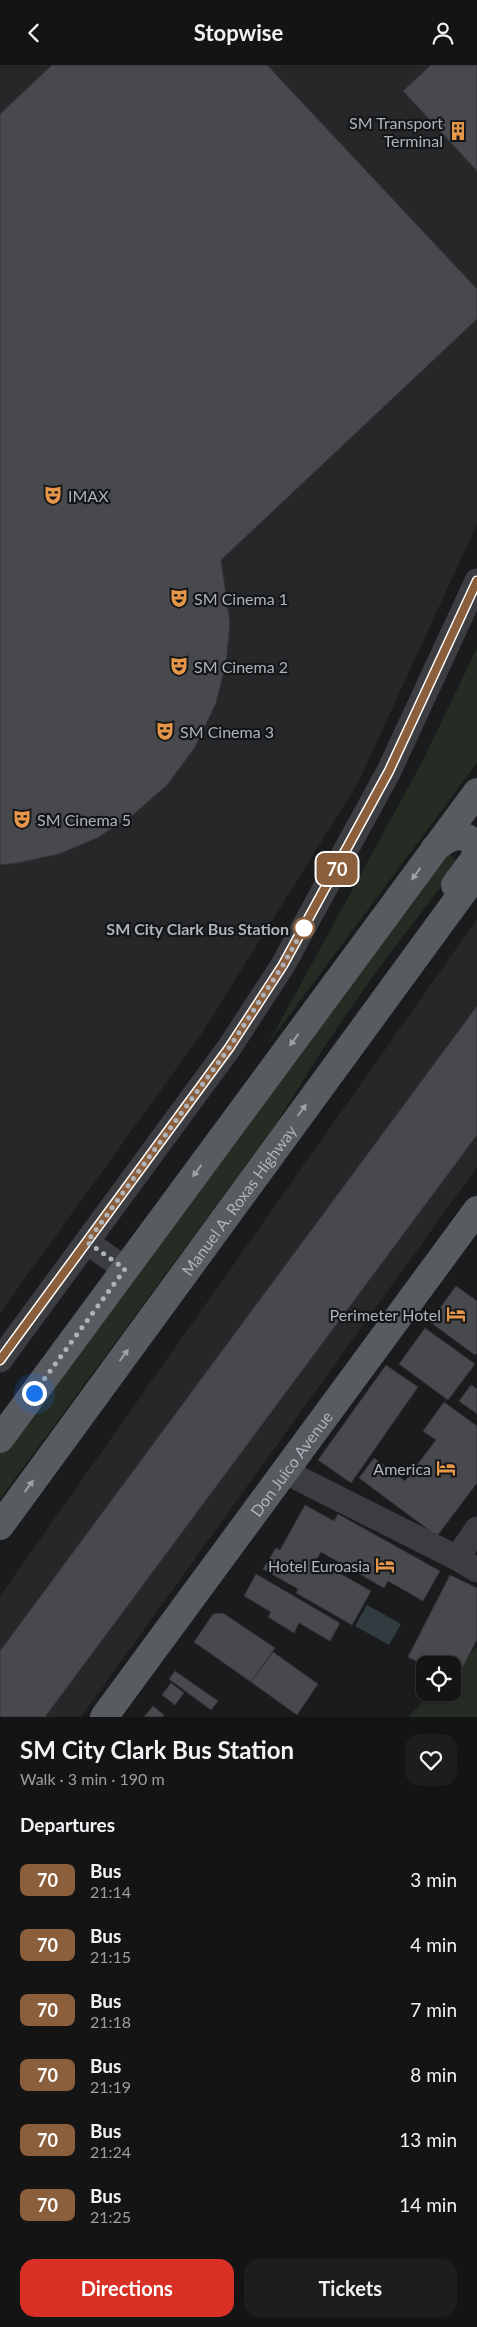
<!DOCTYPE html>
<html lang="en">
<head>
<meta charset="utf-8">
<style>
  body { margin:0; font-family:Lato,sans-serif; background:#1d1d1e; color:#f1f3f6; height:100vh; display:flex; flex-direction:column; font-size:19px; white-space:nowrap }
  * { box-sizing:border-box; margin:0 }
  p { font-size:16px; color:#9d9ea0 }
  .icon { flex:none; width:28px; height:28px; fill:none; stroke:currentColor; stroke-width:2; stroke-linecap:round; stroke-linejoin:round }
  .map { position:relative; height:1652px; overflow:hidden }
  .sheet { display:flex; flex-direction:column; background:#141415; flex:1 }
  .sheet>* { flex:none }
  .badge { padding:0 10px; border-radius:8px; font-size:18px; line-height:32px }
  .controls { position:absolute; left:416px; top:1591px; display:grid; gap:10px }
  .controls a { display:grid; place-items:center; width:45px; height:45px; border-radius:10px; background:#141415; box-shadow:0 1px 4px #0004,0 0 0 1px #333334; font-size:25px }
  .you { position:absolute; width:25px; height:25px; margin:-12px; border:4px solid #fff; border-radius:50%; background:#1a73e8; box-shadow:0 0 0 8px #1a73e833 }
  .map>.badge { position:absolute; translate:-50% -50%; box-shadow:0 0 0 2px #fff }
  h2 { padding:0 20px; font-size:19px; line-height:45px }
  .round { display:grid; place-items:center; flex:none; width:52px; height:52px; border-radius:15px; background:#1d1d1e }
  .summary { display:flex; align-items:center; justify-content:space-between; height:85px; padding:0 20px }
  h1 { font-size:24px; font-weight:700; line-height:38px }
  .action { display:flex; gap:10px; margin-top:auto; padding:10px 20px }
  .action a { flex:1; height:58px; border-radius:15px; background:#d93025; color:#fff; font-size:20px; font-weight:700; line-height:58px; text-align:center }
  .action a+a { background:#1d1d1e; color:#f1f3f6 }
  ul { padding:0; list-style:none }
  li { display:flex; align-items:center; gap:15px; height:65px; padding:0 20px }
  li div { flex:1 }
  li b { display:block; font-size:19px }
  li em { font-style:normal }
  li .badge { min-width:55px; font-weight:700; text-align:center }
  header { display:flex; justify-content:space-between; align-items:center; height:65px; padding:0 20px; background:#141415; font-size:22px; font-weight:700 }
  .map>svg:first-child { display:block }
  .built { fill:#262729 }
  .green { fill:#252c24 }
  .water { fill:#313c40 }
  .building { fill:#47494c; stroke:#343538 }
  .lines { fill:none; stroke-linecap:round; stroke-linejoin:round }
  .minor { stroke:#3c3d41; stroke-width:25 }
  .major { stroke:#585b60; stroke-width:28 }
  .oneway { fill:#9da2a9 }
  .line-casing { stroke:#fff; stroke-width:11 }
  .line { stroke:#8b5e3c; stroke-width:8 }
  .walk { stroke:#aeb4bb; stroke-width:5; stroke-dasharray:0 9 }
  .stop-dot { fill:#fff; stroke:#8b5e3c; stroke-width:2.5 }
  .labels { text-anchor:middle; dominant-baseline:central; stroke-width:4.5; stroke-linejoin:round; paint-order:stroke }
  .poi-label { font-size:16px; fill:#aeb4bb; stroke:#151617; text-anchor:start }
  .stop-label { font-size:16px; font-weight:bold; fill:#aeb4bb; stroke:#151617; text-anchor:end }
  .street-label { font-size:16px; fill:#aeb4bb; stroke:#151617 }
</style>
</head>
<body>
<header><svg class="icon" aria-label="back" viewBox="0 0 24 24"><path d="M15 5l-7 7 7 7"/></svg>Stopwise<svg class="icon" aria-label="person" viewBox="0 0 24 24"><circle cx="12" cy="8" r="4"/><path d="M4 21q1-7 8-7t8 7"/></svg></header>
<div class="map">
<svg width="477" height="1652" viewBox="0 0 477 1652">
  <rect width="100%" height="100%" fill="#1a1b1c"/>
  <!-- built -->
  <path class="built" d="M0,0H477V459L358,718L200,971L0,1248Z
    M477,854V1102L81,1652H0V1531Z"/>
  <!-- green -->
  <path class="green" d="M477,583V698L268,979L422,697Z
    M450,790L457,796L453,806L376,907L326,979L276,1059L0,1434V1389L446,791Z
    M477,1582V1652H408L432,1628H452L453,1607Z"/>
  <!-- water -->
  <path class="water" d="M367,1540L401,1559L389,1580L355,1561Z"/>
  <!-- building -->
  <path class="building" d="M52,0H267L477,224V254L221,495L230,558L226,598L216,638L195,682L168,719L133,750L97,773L59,789L17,798L0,800V49Z
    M431,0H477V106L403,26Z
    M477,941V1070L45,1652H0V1586Z
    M456,1221L477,1236V1288L475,1290L430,1257Z
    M425,1263L475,1299L448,1335L399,1299Z
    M386,1300L418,1322L351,1418L318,1395Z
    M471,1320L477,1324V1349L459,1336Z
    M444,1337L477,1361V1418L437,1471L359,1413L374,1393L405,1416L436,1375L423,1366Z
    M305,1440L334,1456L338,1449L440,1506L423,1536L388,1516L384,1523L321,1487L316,1495L371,1526L352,1560L296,1528L298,1524L263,1504L276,1483L280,1485Z
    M256,1509L340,1558L330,1576L299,1558L294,1568L268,1552L271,1547L244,1531Z
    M450,1510L477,1523V1575L455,1616L452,1615V1600L425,1601L408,1592Z
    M223,1548L275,1583L251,1617L194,1577L213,1549Z
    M273,1587L318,1619L297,1650L251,1617Z
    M175,1606L218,1636L211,1645L169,1614Z
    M171,1618L184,1628L175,1640L162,1630Z
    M153,1641L164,1650L162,1652H144Z"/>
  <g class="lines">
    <!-- minor -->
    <path class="minor" d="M87,1177L125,1204
      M0,1295L229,983L283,900L389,706L477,516
      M286,1407L457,1493
      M477,1464L457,1493L477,1505"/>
    <!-- major -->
    <g class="major">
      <path d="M435,783C449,772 463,764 476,781L475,793L455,820"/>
      <path d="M0,1374L477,727"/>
      <path id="s1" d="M0,1461L477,808"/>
      <path id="s2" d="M104,1652L477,1145"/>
    </g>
  </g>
  <!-- one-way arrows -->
  <defs><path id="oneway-solid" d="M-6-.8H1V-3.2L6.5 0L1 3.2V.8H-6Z" transform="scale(1.25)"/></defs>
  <g class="oneway">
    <use href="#oneway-solid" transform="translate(416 809) rotate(126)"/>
    <use href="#oneway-solid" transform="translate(294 975) rotate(126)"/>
    <use href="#oneway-solid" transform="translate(302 1045) rotate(-54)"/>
    <use href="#oneway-solid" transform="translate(197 1106) rotate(126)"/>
    <use href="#oneway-solid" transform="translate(124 1290) rotate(-54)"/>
    <use href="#oneway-solid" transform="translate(29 1421) rotate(-54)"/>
  </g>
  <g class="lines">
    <!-- line casing -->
    <g class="line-casing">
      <path id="line" d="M0,1295L229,983L283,900L389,706L477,516"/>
    </g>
    <!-- line -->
    <use href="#line" class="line"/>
    <!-- walk -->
    <path class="walk" d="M34,1328L125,1204L87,1177L229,983L283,900L304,863"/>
  </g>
  <!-- icons -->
  <defs>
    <g id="building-bare" transform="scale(1.5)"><path d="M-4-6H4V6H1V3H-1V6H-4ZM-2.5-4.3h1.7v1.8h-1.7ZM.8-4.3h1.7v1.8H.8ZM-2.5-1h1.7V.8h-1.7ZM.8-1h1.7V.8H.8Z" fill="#e59649" stroke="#151617" stroke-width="2.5" paint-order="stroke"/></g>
    <g id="theatre-bare" transform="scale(1.5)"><path d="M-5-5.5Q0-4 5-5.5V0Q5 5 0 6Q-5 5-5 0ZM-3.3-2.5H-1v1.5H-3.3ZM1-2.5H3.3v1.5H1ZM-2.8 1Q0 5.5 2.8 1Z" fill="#e59649" stroke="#151617" stroke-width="2.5" paint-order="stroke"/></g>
    <g id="hotel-bare" transform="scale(1.5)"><path d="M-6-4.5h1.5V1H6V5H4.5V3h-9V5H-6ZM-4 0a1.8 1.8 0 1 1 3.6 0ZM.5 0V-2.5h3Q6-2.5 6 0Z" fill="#e59649" stroke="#151617" stroke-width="2.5" paint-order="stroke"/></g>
  </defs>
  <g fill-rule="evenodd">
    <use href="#building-bare" x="458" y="66"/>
    <use href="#theatre-bare" x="53" y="430"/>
    <use href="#theatre-bare" x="179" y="533"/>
    <use href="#theatre-bare" x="179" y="601"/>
    <use href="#theatre-bare" x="165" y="666"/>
    <use href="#theatre-bare" x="22" y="754"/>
    <use href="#hotel-bare" x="456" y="1249"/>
    <use href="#hotel-bare" x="446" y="1403"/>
    <use href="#hotel-bare" x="385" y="1500"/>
  </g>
  <!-- markers -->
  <circle class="stop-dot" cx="304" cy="863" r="10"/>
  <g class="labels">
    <!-- poi labels -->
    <g class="poi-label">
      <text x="443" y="57" text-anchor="end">SM Transport<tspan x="443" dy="18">Terminal</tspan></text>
      <text x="68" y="430">IMAX</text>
      <text x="194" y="533">SM Cinema 1</text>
      <text x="194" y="601">SM Cinema 2</text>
      <text x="180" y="666">SM Cinema 3</text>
      <text x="37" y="754">SM Cinema 5</text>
      <text x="441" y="1249" text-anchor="end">Perimeter Hotel</text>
      <text x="431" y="1403" text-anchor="end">America</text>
      <text x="370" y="1500" text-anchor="end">Hotel Euroasia</text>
    </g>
    <!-- stop labels -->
    <g class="stop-label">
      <text x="289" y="863">SM City Clark Bus Station</text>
    </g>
    <!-- street labels -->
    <g class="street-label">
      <text stroke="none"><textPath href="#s1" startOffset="404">Manuel A. Roxas Highway</textPath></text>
      <text stroke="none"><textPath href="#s2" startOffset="315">Don Juico Avenue</textPath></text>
    </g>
  </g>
</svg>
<div class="controls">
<a><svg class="icon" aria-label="locate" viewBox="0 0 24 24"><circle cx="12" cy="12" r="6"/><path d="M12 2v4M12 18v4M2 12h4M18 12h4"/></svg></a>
</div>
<div class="you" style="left:34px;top:1328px"></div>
<b class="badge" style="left:337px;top:804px;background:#8b5e3c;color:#fff">70</b>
</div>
<section class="sheet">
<div class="summary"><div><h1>SM City Clark Bus Station</h1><p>Walk · 3 min · 190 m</p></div><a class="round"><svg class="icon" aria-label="heart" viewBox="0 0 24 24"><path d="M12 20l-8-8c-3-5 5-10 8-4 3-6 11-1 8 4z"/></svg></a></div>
<h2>Departures</h2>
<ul>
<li><span class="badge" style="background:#8b5e3c;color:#fff">70</span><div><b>Bus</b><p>21:14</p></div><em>3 min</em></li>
<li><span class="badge" style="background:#8b5e3c;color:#fff">70</span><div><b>Bus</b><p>21:15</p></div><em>4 min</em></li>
<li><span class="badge" style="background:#8b5e3c;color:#fff">70</span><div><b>Bus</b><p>21:18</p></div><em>7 min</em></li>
<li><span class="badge" style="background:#8b5e3c;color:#fff">70</span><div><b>Bus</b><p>21:19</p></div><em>8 min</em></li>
<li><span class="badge" style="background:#8b5e3c;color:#fff">70</span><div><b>Bus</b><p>21:24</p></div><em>13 min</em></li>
<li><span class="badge" style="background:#8b5e3c;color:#fff">70</span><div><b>Bus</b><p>21:25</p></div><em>14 min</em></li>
</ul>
<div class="action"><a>Directions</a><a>Tickets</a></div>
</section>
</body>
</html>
